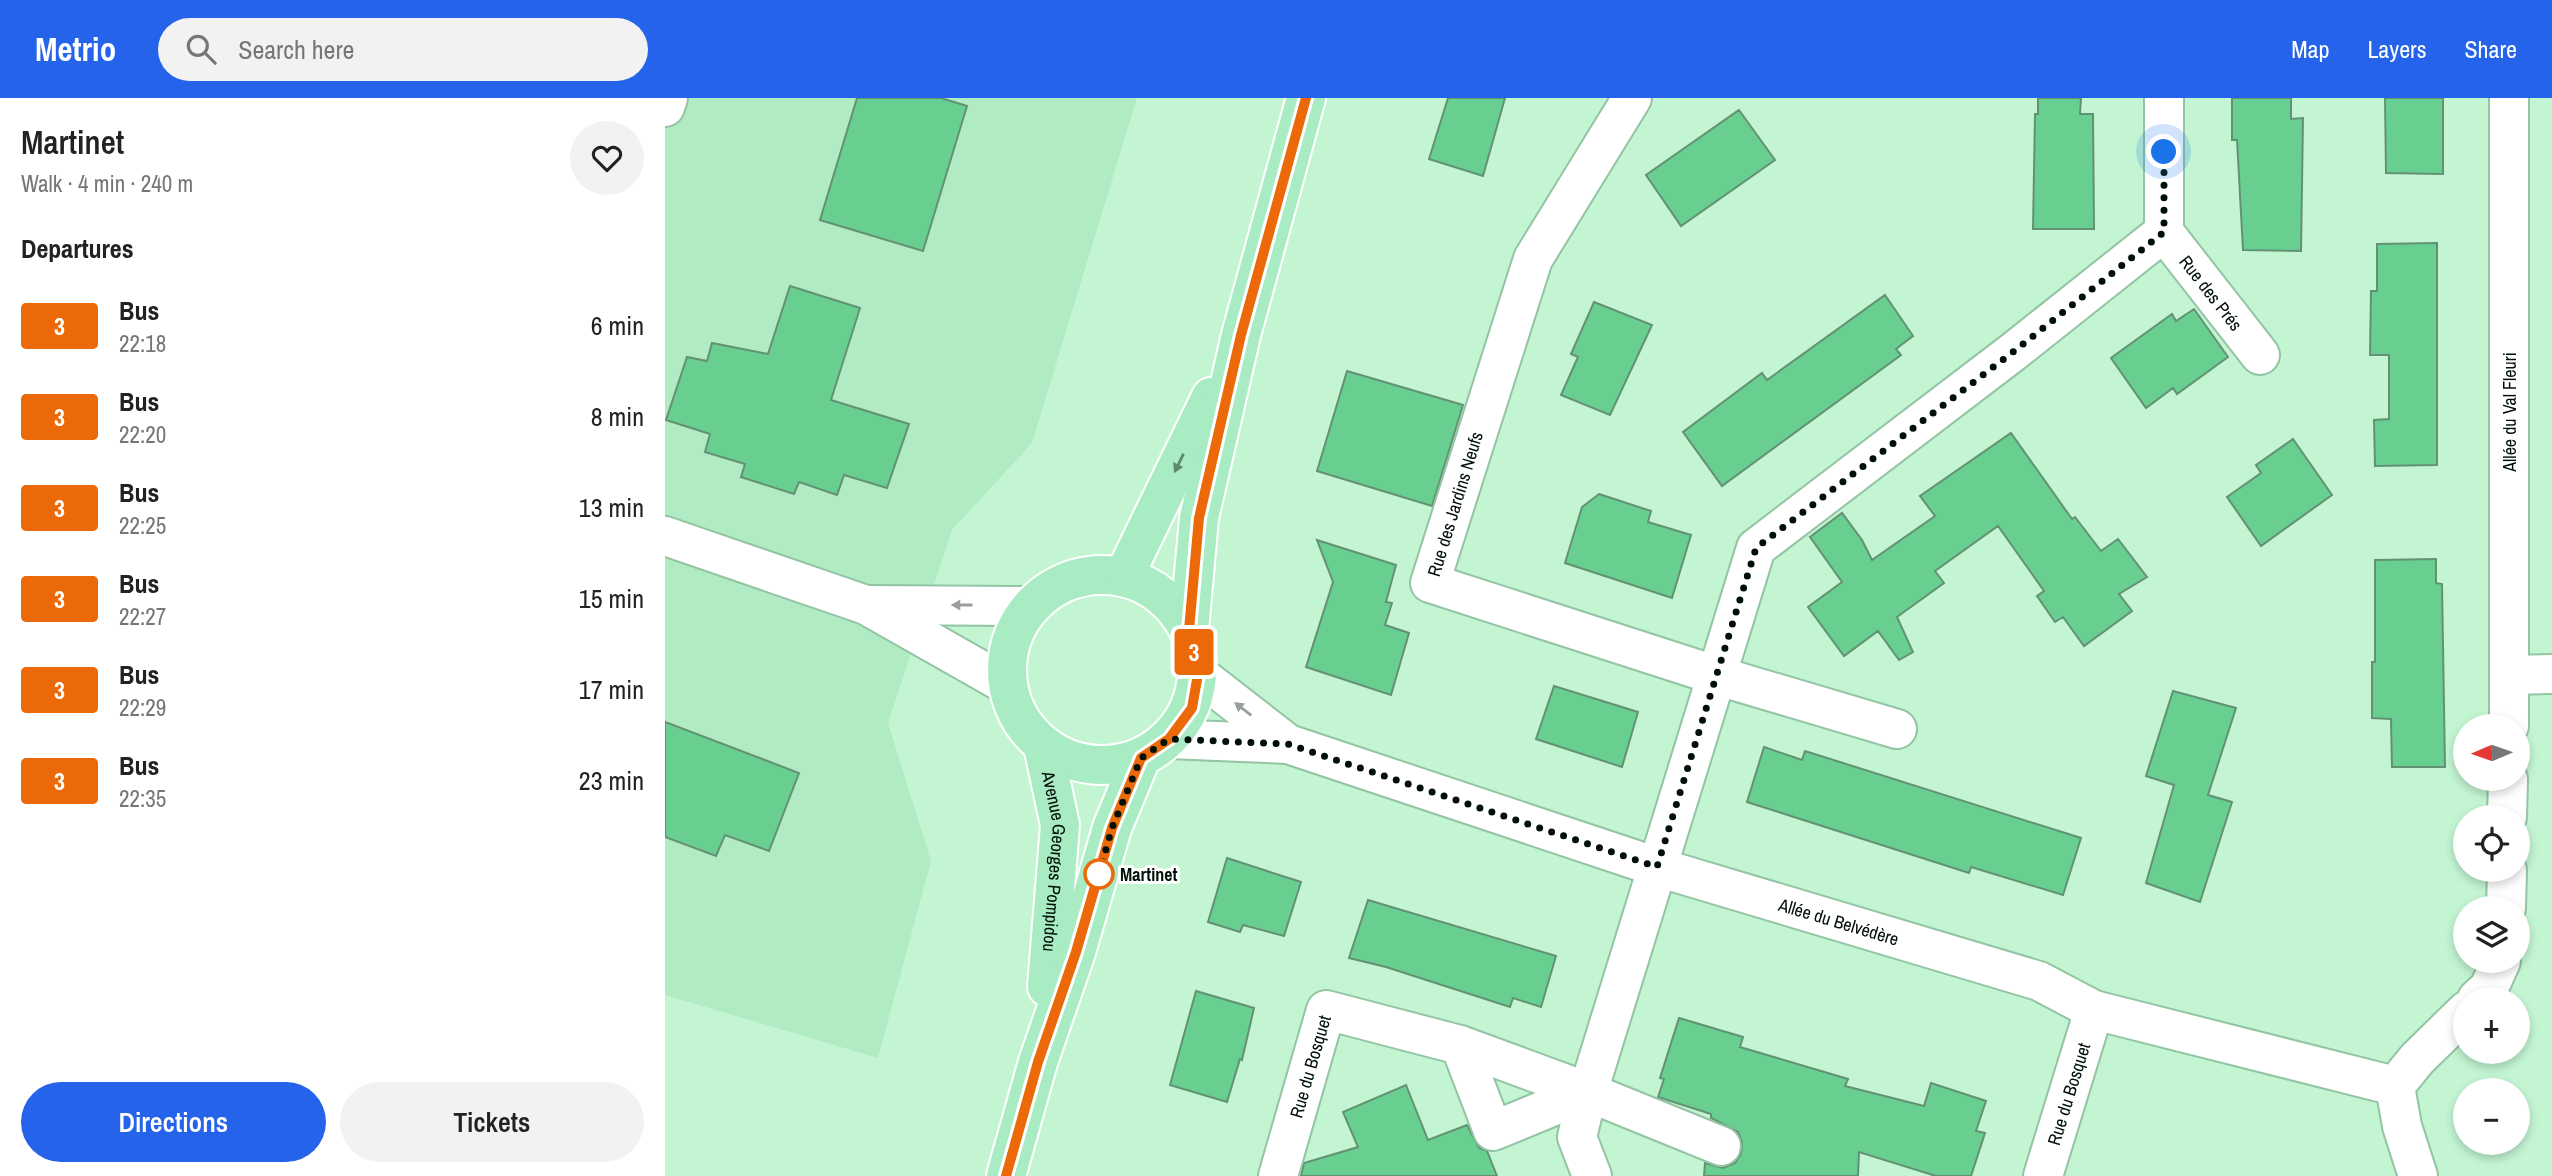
<!DOCTYPE html>
<html lang="en">
<head>
<meta charset="utf-8">
<style>
  body { margin:0; font-family:"Archivo Narrow",sans-serif; background:#f2f2f2; color:#222; height:100vh; display:flex; flex-direction:column; font-size:26px; white-space:nowrap }
  * { box-sizing:border-box; margin:0 }
  p { font-size:23px; color:#767676 }
  .icon { flex:none; width:38px; height:38px; fill:none; stroke:currentColor; stroke-width:2; stroke-linecap:round; stroke-linejoin:round }
  .map { position:relative; flex:1; overflow:hidden }
  .drawer { display:flex; flex-direction:column; background:#fff; width:665px }
  .drawer>* { flex:none }
  .badge { padding:0 14px; border-radius:5px; font-size:24px; line-height:46px }
  .needle { width:46px; rotate:268deg }
  .tools { position:absolute; left:1788px; top:616px; display:grid; gap:14px }
  .tools a { display:grid; place-items:center; width:77px; height:77px; border-radius:50%; background:#fff; box-shadow:0 4px 10px #0003; font-size:35px }
  .you { position:absolute; width:35px; height:35px; margin:-18px; border:5px solid #fff; border-radius:50%; background:#1a73e8; box-shadow:0 0 0 10px #1a73e833 }
  .map>.badge { position:absolute; translate:-50% -50%; box-shadow:0 0 0 4px #fff }
  h2 { padding:0 21px; font-size:26px; line-height:63px }
  .round { display:grid; place-items:center; flex:none; width:74px; height:74px; border-radius:37px; background:#f2f2f2 }
  .summary { display:flex; align-items:center; justify-content:space-between; height:119px; padding:0 21px }
  h1 { font-size:33px; font-weight:600; line-height:52px }
  .cta { display:flex; gap:14px; margin-top:auto; padding:14px 21px }
  .cta a { flex:1; height:80px; border-radius:42px; background:#2563eb; color:#fff; font-size:28px; font-weight:600; line-height:80px; text-align:center }
  .cta a+a { background:#f2f2f2; color:#222 }
  ul { padding:0; list-style:none }
  li { display:flex; align-items:center; gap:21px; height:91px; padding:0 21px }
  li div { flex:1 }
  li b { display:block; font-size:26px }
  li em { font-style:normal }
  li .badge { min-width:77px; font-weight:700; text-align:center }
  header { display:flex; align-items:center; gap:42px; box-sizing:border-box; height:98px; padding:0 35px; background:#2563eb; color:#fff }
  header strong { font-size:33px }
  nav { display:flex; gap:38px; margin-inline-start:auto; font-size:24px }
  .search { width:490px; height:63px; background:#f2f2f2; display:flex; align-items:center; gap:18px; box-sizing:border-box; padding:0 24px; border-radius:38px; color:#767676; font-size:26px }
  main { display:flex; flex:1; min-height:0 }
  .map>svg:first-child { display:block }
  .built { fill:#b1ebc4 }
  .building { fill:#69cf90; stroke:#629273; stroke-width:2 }
  .lines { fill:none; stroke-linecap:round; stroke-linejoin:round }
  .minor-casing { stroke:#93c4a3; stroke-width:42 }
  .major-casing { stroke:#fff; stroke-width:42 }
  .minor { stroke:#fff; stroke-width:38 }
  .major { stroke:#a9ecc3; stroke-width:38 }
  .oneway { fill:#5d896e }
  .oneway2 { fill:#999f9b }
  .line-casing { stroke:#fff; stroke-width:16 }
  .line { stroke:#eb6909; stroke-width:10 }
  .walk { stroke:#011006; stroke-width:7; stroke-dasharray:0 12.6 }
  .stop-dot { fill:#fff; stroke:#eb6909; stroke-width:3.5 }
  .labels { text-anchor:middle; dominant-baseline:central; stroke-width:6; stroke-linejoin:round; paint-order:stroke }
  .street-label { font-size:18px; fill:#011006; stroke:#fff }
  .stop-label { font-size:18px; font-weight:bold; fill:#011006; stroke:#fff; text-anchor:start }
</style>
</head>
<body>
<header>
<strong>Metrio</strong>
<div class="search"><svg class="icon" aria-label="search" viewBox="0 0 24 24"><circle cx="10" cy="10" r="6"/><path d="M15 15l6 6"/></svg>Search here</div>
<nav><a>Map</a><a>Layers</a><a>Share</a></nav>
</header>
<main>
<section class="drawer">
<div class="summary"><div><h1>Martinet</h1><p>Walk · 4 min · 240 m</p></div><a class="round"><svg class="icon" aria-label="heart" viewBox="0 0 24 24"><path d="M12 20l-8-8c-3-5 5-10 8-4 3-6 11-1 8 4z"/></svg></a></div>
<h2>Departures</h2>
<ul>
<li><span class="badge" style="background:#eb6909;color:#fff">3</span><div><b>Bus</b><p>22:18</p></div><em>6 min</em></li>
<li><span class="badge" style="background:#eb6909;color:#fff">3</span><div><b>Bus</b><p>22:20</p></div><em>8 min</em></li>
<li><span class="badge" style="background:#eb6909;color:#fff">3</span><div><b>Bus</b><p>22:25</p></div><em>13 min</em></li>
<li><span class="badge" style="background:#eb6909;color:#fff">3</span><div><b>Bus</b><p>22:27</p></div><em>15 min</em></li>
<li><span class="badge" style="background:#eb6909;color:#fff">3</span><div><b>Bus</b><p>22:29</p></div><em>17 min</em></li>
<li><span class="badge" style="background:#eb6909;color:#fff">3</span><div><b>Bus</b><p>22:35</p></div><em>23 min</em></li>
</ul>
<div class="cta"><a>Directions</a><a>Tickets</a></div>
</section>
<div class="map">
<svg width="1887" height="1078" viewBox="0 0 1887 1078">
  <rect width="100%" height="100%" fill="#c3f5d3"/>
  <!-- built -->
  <path class="built" d="M0,0H472L367,345L287,432L223,625L266,763L213,960L0,897Z"/>
  <!-- building -->
  <path class="building" d="M192,0H276L302,8L258,153L155,122Z
    M783,0H840L818,78L764,61Z
    M1373,0H1416L1415,16H1428L1429,131H1368L1370,16H1373Z
    M1567,0H1626V21L1638,20L1636,153L1578,152L1572,42H1567Z
    M1720,0H1778V76L1721,75Z
    M1074,12L1110,62L1016,128L981,77Z
    M1772,145V367L1710,368L1709,322L1724,321V257H1705L1706,193H1712V146Z
    M125,188L195,210L166,302L244,326L222,390L179,377L172,397L134,384L129,396L76,379L80,366L40,354L45,336L1,322L22,259L42,263L47,245L103,256Z
    M1220,197L1248,238L1231,251L1236,257L1057,388L1018,334L1097,275L1102,282Z
    M929,204L987,227L945,317L896,297L913,259L906,256Z
    M1529,211L1563,259L1512,296L1508,290L1481,310L1446,260L1507,216L1511,223Z
    M682,273L798,307L767,408L652,373Z
    M1346,335L1407,421L1410,419L1436,453L1453,441L1482,479L1454,496L1467,513L1419,548L1398,519L1390,524L1372,498L1379,493L1333,428L1270,473L1279,485L1232,519L1248,554L1234,562L1213,533L1179,558L1143,509L1177,484L1145,439L1177,415L1197,442L1207,462L1270,418L1255,398Z
    M1628,341L1667,397L1596,448L1562,399L1596,375L1591,367Z
    M934,396L986,413L983,424L1026,437L1007,500L900,465L917,409Z
    M652,442L731,467L721,504L727,505L720,527L744,535L726,597L641,569L668,484Z
    M1771,461V485L1777,486L1780,669H1727L1726,621L1707,620V564H1710V462Z
    M889,588L973,614L957,669L871,641Z
    M1508,593L1571,610L1543,697L1567,704L1535,804L1481,785L1509,687L1481,678Z
    M0,624L134,675L104,753L60,737L51,758L0,739Z
    M1099,649L1137,662L1140,653L1416,740L1398,797L1306,769L1304,775L1082,704Z
    M562,760L636,784L619,838L578,827L575,834L543,824Z
    M703,802L891,858L876,909L848,900L845,909L721,869L684,860Z
    M531,893L589,910L577,962L575,961L562,1004L505,987Z
    M1014,920L1078,939L1075,949L1183,981L1180,988L1259,1008L1266,985L1321,1003L1311,1033L1320,1035L1306,1078H1271L1194,1054L1193,1078H1039L1040,1065L1058,1070L1070,1065L1076,1056L1077,1044L1073,1034L1046,1020V1016L993,999L999,981L995,980Z
    M741,987L763,1042L802,1027L814,1050L822,1053L832,1078H636L639,1065L693,1049L678,1014Z"/>
  <g class="lines">
    <!-- minor casing -->
    <g class="minor-casing">
      <g id="minor">
        <path d="M967,0L868,161L765,485L1050,577L1232,631"/>
        <path d="M1844,0V628"/>
        <path d="M0,9L3,0"/>
        <path id="s1" d="M1499,134L1595,257"/>
        <path d="M0,438L201,507L342,587"/>
        <path d="M204,507L365,508"/>
        <path d="M533,576L623,646"/>
        <path d="M1845,577L1887,576"/>
        <path id="s2" d="M504,641L623,646L992,769L1374,883L1429,912L1730,988"/>
        <path d="M1842,719L1843,681"/>
        <path d="M1841,810L1842,772"/>
        <path d="M1812,901L1824,890L1836,863"/>
        <path d="M795,947L828,1033L923,994"/>
        <path id="s3" d="M613,1078L661,912L795,947L923,994L1056,1048"/>
        <path d="M927,1078L912,1039L923,994L1091,450L1348,254L1499,134V0"/>
        <path id="s4" d="M1378,1078L1429,912"/>
        <path d="M1753,1078L1737,1028L1730,988L1752,961L1801,913"/>
      </g>
    </g>
    <!-- major casing -->
    <g class="major-casing">
      <g id="major">
        <circle cx="437" cy="572" r="95"/>
        <path d="M459,478L546,299"/>
        <path d="M524,532L534,420L576,237L641,0"/>
        <path id="s5" d="M378,648L395,727L382,889"/>
        <path d="M341,1078L373,964L411,854L447,730L476,660"/>
      </g>
    </g>
    <!-- minor -->
    <use href="#minor" class="minor"/>
    <!-- major -->
    <use href="#major" class="major"/>
  </g>
  <!-- one-way arrows -->
  <defs><path id="oneway-solid" d="M-6-.8H1V-3.2L6.5 0L1 3.2V.8H-6Z" transform="scale(1.75)"/></defs>
  <use class="oneway" href="#oneway-solid" transform="translate(514 365) rotate(116)"/>
  <g class="oneway2">
    <use href="#oneway-solid" transform="translate(297 507) rotate(-180)"/>
    <use href="#oneway-solid" transform="translate(578 611) rotate(-142)"/>
  </g>
  <g class="lines">
    <!-- line casing -->
    <g class="line-casing">
      <path id="line" d="M341,1078L373,964L411,854L447,730L476,660L504,641L527,610L533,576L524,532L534,420L576,237L641,0"/>
    </g>
    <!-- line -->
    <use href="#line" class="line"/>
    <!-- walk -->
    <path class="walk" d="M434,776L447,730L476,660L504,641L623,646L992,769L1091,450L1348,254L1499,134V54"/>
  </g>
  <!-- markers -->
  <circle class="stop-dot" cx="434" cy="776" r="14"/>
  <g class="labels">
    <!-- street labels -->
    <g class="street-label">
      <text stroke="none"><textPath href="#s1" startOffset="77">Rue des Prés</textPath></text>
      <text transform="translate(1844 314) rotate(-90)">Allée du Val Fleuri</text>
      <text transform="translate(790 406) rotate(-73)">Rue des Jardins Neufs</text>
      <text stroke="none"><textPath href="#s5" startOffset="117">Avenue Georges Pompidou</textPath></text>
      <text stroke="none"><textPath href="#s2" startOffset="698">Allée du Belvédère</textPath></text>
      <text stroke="none"><textPath href="#s3" startOffset="114">Rue du Bosquet</textPath></text>
      <text stroke="none"><textPath href="#s4" startOffset="86">Rue du Bosquet</textPath></text>
    </g>
    <!-- stop labels -->
    <g class="stop-label">
      <text x="455" y="776">Martinet</text>
    </g>
  </g>
</svg>
<div class="tools">
<a><svg class="needle" viewBox="-14 -14 28 28"><path d="M0-13l5 13h-10z" fill="#e53935"/><path d="M0 13l5-13h-10z" fill="#767676"/></svg></a>
<a><svg class="icon" aria-label="locate" viewBox="0 0 24 24"><circle cx="12" cy="12" r="6"/><path d="M12 2v4M12 18v4M2 12h4M18 12h4"/></svg></a>
<a><svg class="icon" aria-label="layers" viewBox="0 0 24 24"><path d="M12 4l9 5-9 5-9-5zM3 14l9 5 9-5"/></svg></a>
<a>+</a>
<a>−</a>
</div>
<div class="you" style="left:1499px;top:54px"></div>
<b class="badge" style="left:529px;top:554px;background:#eb6909;color:#fff">3</b>
</div>
</main>
</body>
</html>
